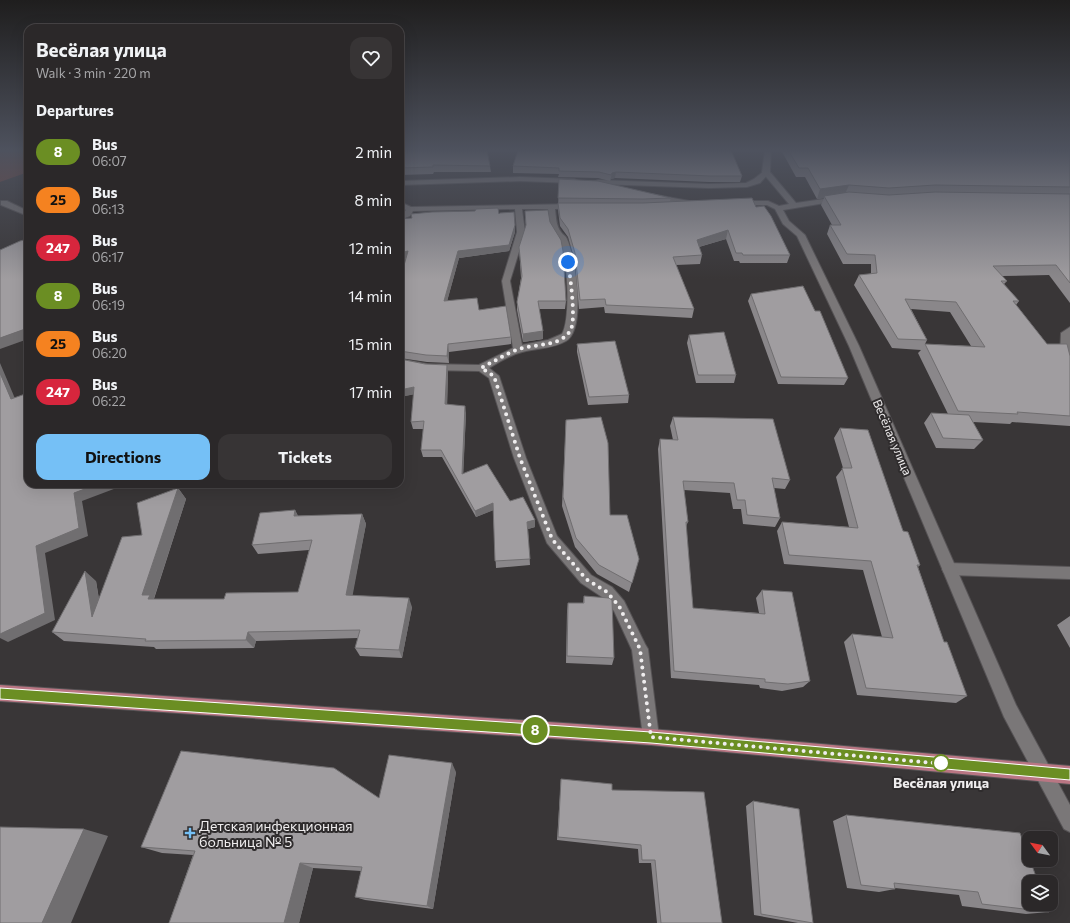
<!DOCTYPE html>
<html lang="en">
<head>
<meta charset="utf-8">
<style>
  body { margin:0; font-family:Commissioner,sans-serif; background:#373435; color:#f1f3f6; height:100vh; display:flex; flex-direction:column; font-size:15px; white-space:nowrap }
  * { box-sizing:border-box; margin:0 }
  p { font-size:13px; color:#a6a6a8 }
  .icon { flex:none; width:22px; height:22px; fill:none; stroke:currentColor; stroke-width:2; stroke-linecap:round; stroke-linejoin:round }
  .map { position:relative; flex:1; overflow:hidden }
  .details { position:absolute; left:24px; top:24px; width:380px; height:464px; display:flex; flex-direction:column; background:#2b2829; border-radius:12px; box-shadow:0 4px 16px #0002,0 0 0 1px #474446 }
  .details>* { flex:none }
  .badge { padding:0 8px; border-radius:13px; font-size:14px; line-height:26px }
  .needle { width:26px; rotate:302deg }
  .fabs { position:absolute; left:1022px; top:831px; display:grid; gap:8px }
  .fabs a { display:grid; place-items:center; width:36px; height:36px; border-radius:8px; background:#2b2829; box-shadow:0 4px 16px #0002,0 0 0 1px #474446; font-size:20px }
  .you { position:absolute; width:20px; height:20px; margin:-10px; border:3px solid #fff; border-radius:50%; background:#1a73e8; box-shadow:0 0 0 6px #1a73e833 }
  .map>.badge { position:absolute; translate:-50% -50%; box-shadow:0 0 0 2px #fff }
  h2 { padding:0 12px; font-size:15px; line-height:36px }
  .round { display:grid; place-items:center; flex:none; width:42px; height:42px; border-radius:12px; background:#373435 }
  .headline { display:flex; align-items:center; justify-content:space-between; height:68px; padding:0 12px }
  h1 { font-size:19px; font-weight:700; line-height:30px }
  .primary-button { display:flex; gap:8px; margin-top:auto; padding:8px 12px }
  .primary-button a { flex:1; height:46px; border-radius:12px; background:#75c0f6; color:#111; font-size:16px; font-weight:700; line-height:46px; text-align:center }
  .primary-button a+a { background:#373435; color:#f1f3f6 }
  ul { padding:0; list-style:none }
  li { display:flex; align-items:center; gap:12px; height:48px; padding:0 12px }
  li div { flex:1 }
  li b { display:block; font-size:15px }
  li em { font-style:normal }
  li .badge { min-width:44px; font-weight:700; text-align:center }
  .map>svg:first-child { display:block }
  .green { fill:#76423a }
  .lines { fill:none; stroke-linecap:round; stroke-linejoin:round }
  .service-casing { stroke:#565355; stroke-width:2 }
  .minor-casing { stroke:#565355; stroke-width:2 }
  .primary-casing { stroke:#565355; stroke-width:2 }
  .service { fill:#7a7778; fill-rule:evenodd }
  .minor { fill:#7a7778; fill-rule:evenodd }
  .primary { fill:#b97683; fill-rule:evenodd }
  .wall { fill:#8a878a; fill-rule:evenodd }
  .shaded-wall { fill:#706e70 }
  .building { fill:#a09da0; stroke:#706e70 }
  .line { fill:#6b8e23; stroke:#fff }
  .walk { stroke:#efedee; stroke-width:4; stroke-dasharray:0 7.2 }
  .stop-dot { fill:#fff; stroke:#6b8e23; stroke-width:2 }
  .poi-dot { fill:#75c0f6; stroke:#2f2c2d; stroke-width:1.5 }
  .labels { text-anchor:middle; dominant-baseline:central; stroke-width:4; stroke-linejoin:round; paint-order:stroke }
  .street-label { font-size:12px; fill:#efedee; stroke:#2f2c2d }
  .near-stop-label { font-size:14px; font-weight:bold; fill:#efedee; stroke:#2f2c2d }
  .near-poi-label { font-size:14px; fill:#efedee; stroke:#2f2c2d; text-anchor:start }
</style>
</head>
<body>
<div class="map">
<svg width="1070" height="923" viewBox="0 0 1070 923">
  <rect width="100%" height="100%" fill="#393637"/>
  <!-- green -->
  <path class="green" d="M0,150H28V172L0,182Z"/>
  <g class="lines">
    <!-- service casing -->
    <g class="service-casing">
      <path id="service" d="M764,171L770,172L760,183L747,187L709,188L598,184L594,182L598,180L709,184L746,183L754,179Z
        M520,177L574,179L578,181L574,183L520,181L400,185V181Z
        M651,194L695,202L699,204L695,206L654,198H651Z
        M949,563L1070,567V579L949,575L944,573L942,569L944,565Z"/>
    </g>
    <!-- minor casing -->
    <g class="minor-casing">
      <path id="minor" d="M765,150H771L770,172L796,203L837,197L841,199L837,201L783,210L789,221L805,235L859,346L1016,705L1070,805V832L1064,829L1004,717L849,346L797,236L783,224L775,209L767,205H739L735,203L739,201H768L779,206L789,204L762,172Z
        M1,201H7L28,211V216L1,205Z
        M400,202L411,207L575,204L579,206L575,208L555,209C556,216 556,226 561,232C563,235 566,236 567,239C576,258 586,329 566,341C553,349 536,348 522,352C510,355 499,362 489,368L499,376L526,458L557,536L591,575L612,587L624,601L645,644L648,649L659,737L657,743L651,745L645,743L643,737L632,650L614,611L602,597L581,583L547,543L514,458L489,378L479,371L427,370L400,365V359L427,364L479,365L513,348L502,281L517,232L515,209L413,211L410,216L400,220V215L406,210L400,207ZM522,209H548C549,217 549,226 553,233C555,235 558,237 559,240C568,256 571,318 562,334L548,340L522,345L510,281L525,232Z
        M1070,327V380L1065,376L1060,357L1061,333Z"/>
    </g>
    <!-- primary casing -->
    <g class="primary-casing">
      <path id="primary" d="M0,685L651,729L1070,766V784L651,745L0,701Z"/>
    </g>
    <!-- service -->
    <use href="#service" class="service"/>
    <!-- minor -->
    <use href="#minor" class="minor"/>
    <!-- primary -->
    <use href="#primary" class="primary"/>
  </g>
  <!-- wall -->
  <path class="wall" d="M400,150L490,166L491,172H434L433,174L400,175Z
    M518,150L742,176L740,182H709L615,178L611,179L610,181L598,178L558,177L559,174L513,173V166Z
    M781,150H1070V303L1049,275L1002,276L1007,281L1004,284L1019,301L1016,305L1047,344L1070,356V426L1012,422L1010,424L973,422L983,440L974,449L936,448L924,423L931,413L948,414L918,353L921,350L892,348L854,285L859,275L871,274V264H843L827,234L830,225H832L821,205L824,198L817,199L805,177H796ZM911,309L950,312L971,346L925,344L927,340Z
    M559,179L671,198L670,201L756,207L790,255L787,263H740L739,261H734L726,239L699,247L702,255L700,264L676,265L694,309L692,318L605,313L604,307L579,309L575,261L568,237L560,226L558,210Z
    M525,211L566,301L565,309H539L543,339L523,342L517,310V302L521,278L519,247L526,227Z
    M499,214L515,232L509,251L459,258L447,301L479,310L511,337V344L449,352V363L427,362L400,358V359L425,364L447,365L448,372L447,404L466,413L463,474L510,501L535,527L528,529L530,565L496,568L493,510L476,517L442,457H423L421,450L424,429H413L411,422L414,394L400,397V280L406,259L400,260V219Z
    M751,294L815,311L848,378L844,385L778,384L748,301Z
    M689,335L736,375L734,383H696L687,343Z
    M577,344L629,395L628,403L588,405L577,352Z
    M673,417L790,480L785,489L774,488L780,518L775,527L743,524L741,509H733L730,493L684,490L688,522L686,526L693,608L759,613L756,598L762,590L810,681L803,687L782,691L760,688L759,685L671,678L658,449L660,439L673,440L670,426Z
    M566,420L610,515L639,559L629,592L597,574L575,547L562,506Z
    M840,428L903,531L920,565L918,567L944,642L967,696L956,703L857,695L844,642L852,634L882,637L863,570L784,564L777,531L782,522L849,527L836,477L843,468L834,438Z
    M178,488L186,499L154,599H224L298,592L309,550L258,554L252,545L295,510L298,516L362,514L366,524L352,595L412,607L402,658L360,656L355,648L358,638L256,641L254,648L156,649L154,647L64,641L52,632L96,581L99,599L142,535Z
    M584,596L614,658L612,665L566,663L567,611L568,603H583Z
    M1070,616V648L1057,625Z
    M456,772L433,909L365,900L355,897L361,871L313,868L299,923H169L193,855L162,853L141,847L379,798Z
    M561,779L612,790L722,923H657L651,863H639L638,849L557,840Z
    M753,801L813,923H798L754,915L746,806Z
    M846,815L1049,912L1026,914L962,906L959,895L895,888V889L879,892L847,888L833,821Z"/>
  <!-- shaded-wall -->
  <path class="shaded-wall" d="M616,172L615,178L611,179L610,181L612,173Z
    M849,185L845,194L824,196V198L817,199L820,189Z
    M515,225V232L509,251L459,258L445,309L444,301L458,251Z
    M728,230L726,239L695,248L697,240Z
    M408,251L409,258L400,260V253Z
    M28,328V339L0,349V338Z
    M543,331V339L523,342V334Z
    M448,344L449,352V363L447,356Z
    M0,363L19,408L11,399L0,373Z
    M447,365L448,372L447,411L445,404Z
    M414,387L416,394L400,397V390Z
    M465,406L466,413L463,481L462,474Z
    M98,484H127L82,501L88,536L45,553L55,620L8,642L0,638V634L36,546L74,493Z
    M178,488L186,499L152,604L142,595Z
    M493,503L494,510L476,517L475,511Z
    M295,510L300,520L294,516Z
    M362,514L366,524L351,604L346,595Z
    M535,520V527L528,529L527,522Z
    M85,571L96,581L103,626L92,617Z
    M409,598L412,607L402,658L399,650Z
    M248,632L256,641L254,648L246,640Z
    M452,763L456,772L433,909L427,906Z
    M84,829L108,836L71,923H42Z
    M300,863L313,868L299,923H284Z"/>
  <!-- building -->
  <path class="building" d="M400,150H487L490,166L433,165V167L400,168Z
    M518,150H731L742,176H710L616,172L612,173L611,175L599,172L559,171V168L513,166Z
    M788,150H1070V187L935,185L889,188L849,185L820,189L808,168H799Z
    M559,179L598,181L671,198L643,199L558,198Z
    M849,192L889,195L935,192L1070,194V283L1056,265L993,266L1007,281H1001L1019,301H1013L1047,344H1067L1070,356V416L1017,412L1018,414L958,411L925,344L985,347L956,302L905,299L927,340L898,339L859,275L877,273L875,255L847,254L830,225H841L824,196Z
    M752,198L756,207L764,206L771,216L790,255H743L742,253H736L728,230L697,240L702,255L673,257L694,309L606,305L605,299L580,300L575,253L568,229L560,218L558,203H643Z
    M498,208L499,214L500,213L514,212L515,225L509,245L458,251L444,301L477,298L479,310L506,306L511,337L448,344L447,356L426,355L400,351V280L408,251L400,253V219L412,218L411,214L432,212L475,211L476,209Z
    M548,210L550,222L561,240L563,251L566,301H538L543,331L523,334L517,302L522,276L519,247L526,225L525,211Z
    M28,239V328L0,338V250L20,241Z
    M803,286L815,311H820L848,378L781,377L751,294Z
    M724,332L736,375H698L689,335Z
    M615,341L629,395L589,397L577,344Z
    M400,359L425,364L447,365L445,404L465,406L462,474L487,464L510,501L523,497L535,520L527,522L530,559L495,561L493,503L475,511L441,450H421L424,421L411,422L414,387L400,390Z
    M0,373L11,399L28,393V484H98L74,493L79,528L36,546L45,613L0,634Z
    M931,413L969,415L983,440L943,438Z
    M601,417L608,443L610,515H627L639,559L632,583L599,565L576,538L563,497L566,420Z
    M673,417L773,419L790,480L772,478L780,518L747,515L745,500H737L734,483L683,481L688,522H686L693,608L765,614L762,590L792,592L810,681L788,684L765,682V679L674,671L660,439L678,440Z
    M840,428L868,430L903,531L908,532L920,565H917L944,642H947L967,696L866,688L852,634L893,638L871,561L789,555L782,522L858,528L842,468H852Z
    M178,488L142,595H150L148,599H224L226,593L298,592L312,540L252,545L260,513L295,510L294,516L362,514L346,595L409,598L399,650L355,648L360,630L248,632L246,640L145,641L146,639L52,632L85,571L92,617L122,537L142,535L137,503Z
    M584,596L609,598L612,600L614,658L567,656L568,603H584Z
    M181,751L334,768L379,798L389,755L452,763L427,906L355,897L362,867L300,863L284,923H169L195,851L141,847Z
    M561,779L612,784V790L704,792L722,923H661L655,860H642L641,845L558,837Z
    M753,801L799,809L813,923L761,914Z
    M846,815L1020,833L1029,857V860H1030L1038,882H1029V904H1047L1049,912L982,904L978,892L894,883L895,889L861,885Z
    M0,827L84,829L42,923H0Z"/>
  <!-- sky -->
  <linearGradient id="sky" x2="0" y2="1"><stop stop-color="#1f1e1e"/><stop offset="0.54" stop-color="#4e525e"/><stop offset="1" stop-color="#4e525e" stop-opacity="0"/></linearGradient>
  <rect width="1070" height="279" fill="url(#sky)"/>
  <!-- line -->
  <path class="line" d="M0,688L651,732L1070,769V780L651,743L0,699Z"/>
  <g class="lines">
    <!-- walk -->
    <path class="walk" d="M568,262C570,275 576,318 571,329C562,348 533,343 516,350C504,355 493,362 481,368L494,376L520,458L552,539L586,579L607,592L619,606L640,649L651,737L945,764L941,763"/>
  </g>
  <!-- markers -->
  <circle class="stop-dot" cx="941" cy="763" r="8"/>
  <path class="poi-dot" d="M188 827h4v4h4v4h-4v4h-4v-4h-4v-4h4z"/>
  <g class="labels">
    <!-- street labels -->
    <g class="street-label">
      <text transform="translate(893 437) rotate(67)">Весёлая улица</text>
    </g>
    <!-- near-stop labels -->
    <g class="near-stop-label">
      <text x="941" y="782">Весёлая улица</text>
    </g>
    <!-- near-poi labels -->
    <g class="near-poi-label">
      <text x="199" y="825">Детская инфекционная<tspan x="199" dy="16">больница № 5</tspan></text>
    </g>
  </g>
</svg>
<div class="fabs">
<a><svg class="needle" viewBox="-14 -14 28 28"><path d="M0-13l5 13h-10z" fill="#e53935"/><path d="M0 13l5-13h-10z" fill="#a6a6a8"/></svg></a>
<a><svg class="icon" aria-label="layers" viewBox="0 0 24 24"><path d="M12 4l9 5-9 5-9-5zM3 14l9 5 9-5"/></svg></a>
</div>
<div class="you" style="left:568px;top:262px"></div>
<b class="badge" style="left:535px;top:730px;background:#6b8e23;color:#fff">8</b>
<section class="details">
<div class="headline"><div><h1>Весёлая улица</h1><p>Walk · 3 min · 220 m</p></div><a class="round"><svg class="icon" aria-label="heart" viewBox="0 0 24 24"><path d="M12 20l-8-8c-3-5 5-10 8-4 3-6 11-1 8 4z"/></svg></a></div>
<h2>Departures</h2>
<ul>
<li><span class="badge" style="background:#6b8e23;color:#fff">8</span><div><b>Bus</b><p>06:07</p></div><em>2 min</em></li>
<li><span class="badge" style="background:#f58220;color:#111">25</span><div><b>Bus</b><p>06:13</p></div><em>8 min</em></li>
<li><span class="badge" style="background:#d7263d;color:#fff">247</span><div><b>Bus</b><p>06:17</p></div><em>12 min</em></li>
<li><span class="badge" style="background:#6b8e23;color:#fff">8</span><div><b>Bus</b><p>06:19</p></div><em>14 min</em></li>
<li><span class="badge" style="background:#f58220;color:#111">25</span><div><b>Bus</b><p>06:20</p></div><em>15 min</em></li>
<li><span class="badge" style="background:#d7263d;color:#fff">247</span><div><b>Bus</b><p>06:22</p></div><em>17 min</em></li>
</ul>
<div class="primary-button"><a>Directions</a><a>Tickets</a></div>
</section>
</div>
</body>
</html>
